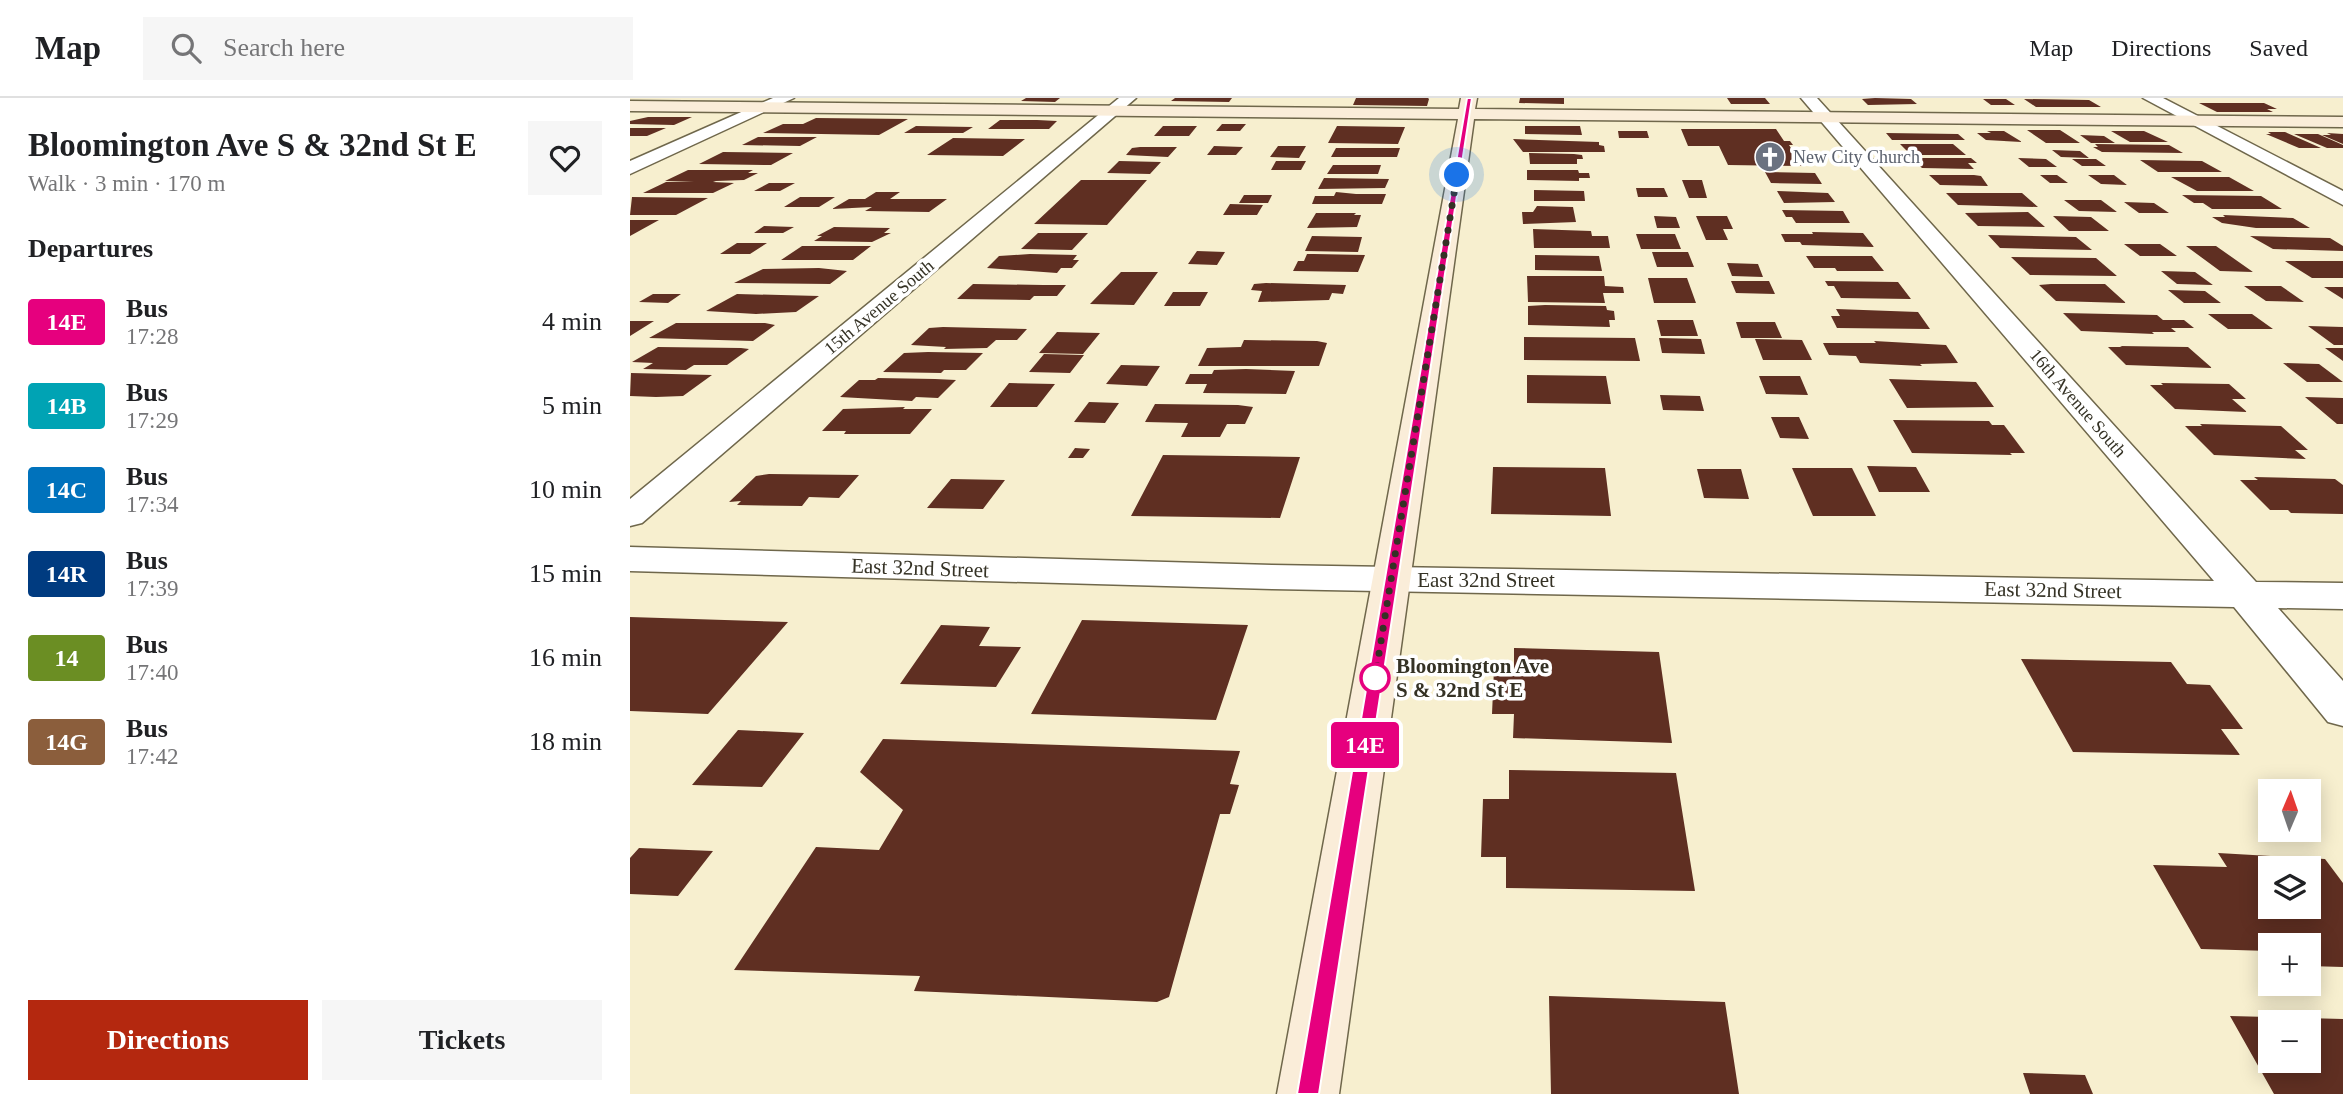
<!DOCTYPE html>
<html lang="en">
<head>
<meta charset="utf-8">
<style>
  body { margin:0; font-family:"Times New Roman",serif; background:#f6f6f6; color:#202124; height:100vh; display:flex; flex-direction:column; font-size:26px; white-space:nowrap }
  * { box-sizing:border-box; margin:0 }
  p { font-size:23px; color:#757577 }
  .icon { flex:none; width:38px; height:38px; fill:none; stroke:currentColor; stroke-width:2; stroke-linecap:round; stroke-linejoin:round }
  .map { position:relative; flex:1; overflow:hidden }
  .panel { display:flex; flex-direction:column; background:#fff; width:630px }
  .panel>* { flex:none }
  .badge { padding:0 14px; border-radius:5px; font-size:24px; line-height:46px }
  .needle { width:46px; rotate:2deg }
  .tools { position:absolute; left:1628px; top:681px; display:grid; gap:14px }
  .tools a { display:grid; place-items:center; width:63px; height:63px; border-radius:0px; background:#fff; box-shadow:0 4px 18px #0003; font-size:35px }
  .you { position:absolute; width:35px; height:35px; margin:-18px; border:5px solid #fff; border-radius:50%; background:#1a73e8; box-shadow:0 0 0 10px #1a73e833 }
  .map>.badge { position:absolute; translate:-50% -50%; box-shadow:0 0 0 4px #fff }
  h2 { padding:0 28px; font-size:26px; line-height:63px }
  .round { display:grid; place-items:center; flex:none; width:74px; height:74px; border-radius:0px; background:#f6f6f6 }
  .headline { display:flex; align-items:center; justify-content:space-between; height:119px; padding:0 28px }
  h1 { font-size:33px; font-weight:700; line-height:52px }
  .primary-button { display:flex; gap:14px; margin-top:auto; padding:14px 28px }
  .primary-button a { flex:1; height:80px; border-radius:0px; background:#b4280f; color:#fff; font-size:28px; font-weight:700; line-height:80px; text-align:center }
  .primary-button a+a { background:#f6f6f6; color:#202124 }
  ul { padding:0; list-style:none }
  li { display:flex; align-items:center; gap:21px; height:84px; padding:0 28px }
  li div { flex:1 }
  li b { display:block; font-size:26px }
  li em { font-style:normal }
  li .badge { min-width:77px; font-weight:700; text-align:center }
  header { display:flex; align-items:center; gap:42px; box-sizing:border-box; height:98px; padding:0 35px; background:#fff; border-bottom:2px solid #e0e0e0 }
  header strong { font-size:33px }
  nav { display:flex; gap:38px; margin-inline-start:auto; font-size:24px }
  .search { width:490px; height:63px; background:#f6f6f6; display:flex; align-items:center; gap:18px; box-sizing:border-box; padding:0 24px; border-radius:0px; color:#757577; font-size:26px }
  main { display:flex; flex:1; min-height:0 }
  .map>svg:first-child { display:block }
  .building { fill:#5f2f22; fill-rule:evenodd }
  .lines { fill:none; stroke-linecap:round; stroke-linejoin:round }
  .street-casing { stroke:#6f674b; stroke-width:3 }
  .secondary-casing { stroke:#6f674b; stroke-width:3 }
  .street { fill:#fff; fill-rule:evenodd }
  .secondary { fill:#faedd9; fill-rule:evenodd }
  .line { fill:#e6007e; stroke:#fff; stroke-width:2 }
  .walk { stroke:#353225; stroke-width:7; stroke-dasharray:0 12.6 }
  .stop-dot { fill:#fff; stroke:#e6007e; stroke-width:3.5 }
  .labels { text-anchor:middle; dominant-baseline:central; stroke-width:7; stroke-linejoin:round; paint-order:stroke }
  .far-worship-label { font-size:18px; fill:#5b616d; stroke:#fff; text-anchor:start }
  .far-street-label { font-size:18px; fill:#353225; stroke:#fff }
  .street-label { font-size:21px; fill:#353225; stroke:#fff }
  .stop-label { font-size:21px; font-weight:bold; fill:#353225; stroke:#fff; text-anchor:start }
</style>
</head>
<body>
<header>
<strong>Map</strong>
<div class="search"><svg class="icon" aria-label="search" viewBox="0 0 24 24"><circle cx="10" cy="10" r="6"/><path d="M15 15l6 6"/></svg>Search here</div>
<nav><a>Map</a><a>Directions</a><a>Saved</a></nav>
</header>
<main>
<section class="panel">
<div class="headline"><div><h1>Bloomington Ave S &amp; 32nd St E</h1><p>Walk · 3 min · 170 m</p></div><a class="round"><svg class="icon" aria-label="heart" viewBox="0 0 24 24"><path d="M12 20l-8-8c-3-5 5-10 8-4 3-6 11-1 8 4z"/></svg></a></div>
<h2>Departures</h2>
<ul>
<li><span class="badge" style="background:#e6007e;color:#fff">14E</span><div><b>Bus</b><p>17:28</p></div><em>4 min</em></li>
<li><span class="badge" style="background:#00a3b4;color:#fff">14B</span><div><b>Bus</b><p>17:29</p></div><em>5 min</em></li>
<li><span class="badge" style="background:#0072bc;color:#fff">14C</span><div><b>Bus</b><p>17:34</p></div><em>10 min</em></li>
<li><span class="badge" style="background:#003b80;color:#fff">14R</span><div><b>Bus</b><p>17:39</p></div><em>15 min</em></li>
<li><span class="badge" style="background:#6b8e23;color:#fff">14</span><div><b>Bus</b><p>17:40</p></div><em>16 min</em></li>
<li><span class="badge" style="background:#8b5e3c;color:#fff">14G</span><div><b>Bus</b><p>17:42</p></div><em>18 min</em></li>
</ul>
<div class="primary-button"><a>Directions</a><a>Tickets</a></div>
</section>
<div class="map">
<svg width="1713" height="996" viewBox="0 0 1713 996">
  <rect width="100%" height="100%" fill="#f7efcf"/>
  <!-- building -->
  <path class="building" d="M396,0H430L425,4L391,3Z
    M545,0H602L599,4L541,3Z
    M726,0H798L799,1L797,8L723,7Z
    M890,0H934V6L889,5Z
    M1097,0H1135L1140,6H1101Z
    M1245,0L1281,1L1287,6L1238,7L1232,1Z
    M1353,1H1376L1385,7H1361Z
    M1394,1L1459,2L1471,9H1406Z
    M1569,5H1634L1647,11H1637L1643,14H1587Z
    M18,19H62L44,27L0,26V23Z
    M186,20L278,21L249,37L133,35L153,26H173Z
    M370,22H407L427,23L419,31H358Z
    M592,26H616L610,33H586Z
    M286,28L343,29L333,35H274Z
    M533,28H567L559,38H524Z
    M707,28L775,29L768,46L698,45Z
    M895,28H950L952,37L895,36Z
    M0,30H36L17,38H0Z
    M1051,31H1146L1154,43H1160L1163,47H1159L1173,68L1098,67L1089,48H1058Z
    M1397,32H1430L1450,45H1416Z
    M988,33H1017L1019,40H989Z
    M1357,33H1374L1392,44L1356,42L1347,35H1361Z
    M1481,33H1514L1538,44H1500Z
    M1638,34H1655L1691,50H1669L1636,36H1641Z
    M1256,35L1328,36L1335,42H1262Z
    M1697,35L1713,36V46L1692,37H1701Z
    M1664,36H1688L1713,47V50H1697Z
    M1450,37L1474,38L1485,45H1461Z
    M128,39H187L170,48L112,47Z
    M323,40L395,41L373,58L297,57Z
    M883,41L969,44V47L974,48L975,54H893Z
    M1270,46H1323L1336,57H1281Z
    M1465,46L1539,47L1553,55L1472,54L1463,49H1468Z
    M584,48L613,49L606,57H577Z
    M648,48H676L669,60L640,59Z
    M510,49H547L538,59L496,57L502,50Z
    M706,50H770L767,59H701Z
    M1422,52L1450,53L1459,60L1431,59Z
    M93,54L163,55L141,67L69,66Z
    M899,55L944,56L952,57L953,61H947V66H900Z
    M1282,60H1341L1347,65H1338L1344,71L1292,70Z
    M1388,60L1416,61L1427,69H1399Z
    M1442,61H1466L1476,68H1452Z
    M1510,62L1572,63L1592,74H1528Z
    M489,63L531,64L520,76L477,75Z
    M646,63H676L671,72H641Z
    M703,67H751L748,76H697Z
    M58,72H123L118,75H128L114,82L86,83L83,84L104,85L83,95H13L36,84L64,83H35Z
    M897,72H948L949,75H959L960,80H949V83L897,82Z
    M1135,74L1185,75L1192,86L1141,85Z
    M1299,77H1344L1351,78L1358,88L1310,87Z
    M1410,77H1427L1438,85H1420Z
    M1458,77H1484L1497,87L1471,86Z
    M1541,79H1599L1624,93H1567Z
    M694,80L759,81L755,90L688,91Z
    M451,82H517L477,127L404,126Z
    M1052,82H1072L1077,100H1059Z
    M139,85H165L150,93H124Z
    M1006,90H1034L1038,99H1008Z
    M904,92L954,93L955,103H904Z
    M1147,93L1198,95L1205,104L1154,105Z
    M246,94H270L260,101H317L299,114L235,113L242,109L202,111L219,101H235Z
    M706,94L726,96H756L752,106H682L685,98H704Z
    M1316,95H1392L1408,109L1328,107Z
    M614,97H642L638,105H609Z
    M1552,97L1631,98L1652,111H1582L1573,105H1564Z
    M2,99L78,100L46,117H0Z
    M170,99H205L189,109H154Z
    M1434,102H1471L1487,114L1449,113Z
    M1494,104L1524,105L1539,115H1509Z
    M600,106L633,107L627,117H593Z
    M907,108L943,109L946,124L893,126L892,114H903Z
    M1152,112L1213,113L1220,125H1166L1162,119H1156Z
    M1398,114L1415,129L1348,128L1335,115Z
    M686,115H726L724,117H731L727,129L677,130Z
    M1593,117L1663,120L1680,130H1626L1592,125L1582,119H1595Z
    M1024,118L1046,119L1050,130H1027Z
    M1066,118H1097L1103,131H1093L1098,142H1076Z
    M1423,118L1461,119L1479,133H1439Z
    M0,122H29L0,138Z
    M134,128L164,129L153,135H124Z
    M204,129L260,130L254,135H261L242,144L184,143L192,138H187Z
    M903,131L961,133L962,138H978L980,150H904Z
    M1182,134L1233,135L1244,149L1172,147L1170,144H1155L1151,136H1183Z
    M408,135H458L442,152L391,151Z
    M1006,136H1045L1051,151H1011Z
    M1358,137L1446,139L1462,152L1370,150Z
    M682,138L732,139L728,154L675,153Z
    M1620,138L1700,140L1713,148V153L1643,151Z
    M107,145H137L120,156H90Z
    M1494,146H1530L1547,158H1510Z
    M172,148H241L223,162H151Z
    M1556,148H1586L1623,174L1590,173Z
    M567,153L595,154L587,167L558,166Z
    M1022,154H1058L1064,169H1027Z
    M400,156L447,157L443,162H449L442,170H431L427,175L357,170L369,158Z
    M677,156H684L735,157L728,174L663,173L668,163H674Z
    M905,157L969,158L972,173L905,172Z
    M1176,158H1242L1254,173H1207L1205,170H1184Z
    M1381,159L1466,160L1487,178L1400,177Z
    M1655,163H1713V180H1682Z
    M1097,165L1128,166L1133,179L1102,178Z
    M189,170L217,173L200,186L104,185L133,171Z
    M1531,173L1565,174L1583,187L1547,186Z
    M491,174H528L504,207L460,206Z
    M897,178H974L975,188L993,189L994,195H973L975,205L898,204Z
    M1018,180H1057L1066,205H1024Z
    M1101,183H1139L1145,196L1106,195Z
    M1195,183L1268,184L1281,201L1211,200L1204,188H1198Z
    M636,185L716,187L713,196L702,195L699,202L628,204L632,193L621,192L624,186Z
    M343,186L413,187H436L427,198H404L400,202L327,201Z
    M1421,186H1475L1496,205L1426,203L1409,187Z
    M1614,188H1651L1674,204L1636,203Z
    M1694,189H1713V201Z
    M1538,192L1575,193L1591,205H1554Z
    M543,194H578L570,208H534Z
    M23,196H51L38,205L9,204Z
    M107,196L189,198L166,214L126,216L76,213Z
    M915,207L976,208L977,212L984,213L985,222H979L980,229L898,227V208Z
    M1206,211L1288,214L1300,231L1207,230L1201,218H1210Z
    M1433,215L1527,217L1533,222H1554L1564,230H1541L1546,234H1522L1524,236L1451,233Z
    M1578,216H1622L1643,231H1598Z
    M1027,222H1063L1068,238H1031Z
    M0,223H24L0,238Z
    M1106,224H1145L1152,240H1111Z
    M46,225H135L145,227L123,243L19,240Z
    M1678,228L1713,229V247H1704Z
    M313,229L397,231L387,242H366L357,250L314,251L316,249L281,247L299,230Z
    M427,234L470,235L453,256L409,255Z
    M894,239L1005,240L1010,263L894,262Z
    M1029,240L1071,241L1075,256L1032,255Z
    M1125,241L1172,242L1182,262H1133Z
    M614,242L687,243L697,245L689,268H568L577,250L611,249Z
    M1244,243L1316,247L1328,265L1290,266L1292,268L1230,265L1226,258L1199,257L1193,245H1246Z
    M1490,248L1558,249L1582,270L1496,267L1478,249H1492Z
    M28,249L111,250L119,251L97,267H64L56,272L13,271L23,265L2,264Z
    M1695,250H1713V263Z
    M298,254L353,255L336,272H314L311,275L253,274L274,255Z
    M414,256L454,257L440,275L399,274Z
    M1653,265L1689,266L1713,284H1677Z
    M491,267L530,268L517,288L476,286Z
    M584,272L616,271L665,273L656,296L573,295L577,286H555L560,276H582Z
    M1,275L82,277L53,298L26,299L0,298Z
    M897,277L976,278L981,306L897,305Z
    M1129,278H1170L1178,297L1136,296Z
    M248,280L305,281L326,282L308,300L286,299L282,303L210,299L229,282H245Z
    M1259,281L1346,284L1364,309L1277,310Z
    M379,285L425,286L407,309H360Z
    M1531,285L1599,286L1616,301H1602L1617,314L1545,311L1520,287H1533Z
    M1030,297L1070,298L1074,313L1033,312Z
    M1675,299L1713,300V326H1707Z
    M459,304L489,305L475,325L444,324Z
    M525,306L608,307L623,309L615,326H597L590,339H551L558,325L515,324Z
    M275,309L273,311H302L280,336H214L216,333H192L213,311Z
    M1141,319H1169L1179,341L1150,340Z
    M1263,322L1359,323L1362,327H1374L1395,355H1380L1382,357L1282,355Z
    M1570,326L1651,328L1678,352H1665L1676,361L1584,357L1555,328H1572Z
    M445,350L460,351L453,360H438Z
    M533,357L670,359L650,420L501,418Z
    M1237,368L1286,369L1300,394H1249Z
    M863,369L975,370L981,418L861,416Z
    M1162,370H1222L1246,418H1183Z
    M1067,371H1111L1119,401L1074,400Z
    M139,376L229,377L209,400L179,399L172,408L107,407L111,403L99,404L126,378Z
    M1624,379L1705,381L1713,387V416L1661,415L1658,412H1640L1610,382H1628Z
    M321,381L375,382L353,411L297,410Z
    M0,519L158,524L78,616L0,613Z
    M452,522L618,527L586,622L401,616Z
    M311,527L360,529L349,548L391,549L366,589L270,586Z
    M884,550L1029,554L1042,645L883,640L884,616H862L864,571L884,572Z
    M1391,561L1541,564L1557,586L1580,587L1613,631H1591L1610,657L1443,654Z
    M108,632L174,635L132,689L62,687Z
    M253,641L610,653L600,686L609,687L600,716H590L539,899L527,904L284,893L290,878L104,872L186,749L249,752L273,712L230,674Z
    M879,672L1046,675L1065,793L876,790V759H851L853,701H879Z
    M9,750L83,753L48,798L0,796V760Z
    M1588,755L1695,761L1713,785V869L1678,868V847H1640V853L1571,851L1523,767L1597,769ZM1640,770H1678V808H1640Z
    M919,898L1095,904L1109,996H921Z
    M1600,918L1713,921V996H1644ZM1640,924H1678V962H1640Z
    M1393,975L1455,977L1463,996H1400Z"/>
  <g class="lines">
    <!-- street casing -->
    <g class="street-casing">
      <path id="street" d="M143,0H164L0,76V63Z
        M489,0H506L12,425L0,428V401Z
        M1171,0H1187L1626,484L1713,485V511L1648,510L1713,583V628L1698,624L1604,509L642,491L0,473V449L642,467L1584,483Z
        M1513,0H1533L1713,93V107Z"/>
    </g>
    <!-- secondary casing -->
    <g class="secondary-casing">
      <path id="secondary" d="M831,0H847L845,11L1713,19V29L844,21L709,996H647L828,21L0,13V3L829,11Z"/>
    </g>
    <!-- street -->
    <use href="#street" class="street"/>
    <!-- secondary -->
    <use href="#secondary" class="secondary"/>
  </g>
  <!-- line -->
  <path class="line" d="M837,0H842L689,996H667Z"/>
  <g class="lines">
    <!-- walk -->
    <path class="walk" d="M745,580L827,77"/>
  </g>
  <!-- icons -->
  <defs>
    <g id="church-disc" transform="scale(1.575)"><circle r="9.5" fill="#6b7280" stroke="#fff"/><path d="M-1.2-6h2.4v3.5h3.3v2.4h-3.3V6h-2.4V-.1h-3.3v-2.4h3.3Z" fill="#fff"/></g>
  </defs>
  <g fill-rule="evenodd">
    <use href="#church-disc" x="1140" y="59"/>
  </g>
  <!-- markers -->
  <circle class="stop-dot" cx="745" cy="580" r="14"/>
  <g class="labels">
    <!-- far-worship labels -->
    <g class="far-worship-label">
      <text x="1163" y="59">New City Church</text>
    </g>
    <!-- far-street labels -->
    <g class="far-street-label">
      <text transform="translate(249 209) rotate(-40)">15th Avenue South</text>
      <text transform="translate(1448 305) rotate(49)">16th Avenue South</text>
    </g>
    <!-- street labels -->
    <g class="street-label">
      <text transform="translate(290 470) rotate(2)">East 32nd Street</text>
      <text x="856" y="482">East 32nd Street</text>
      <text transform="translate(1423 492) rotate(1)">East 32nd Street</text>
    </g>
    <!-- stop labels -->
    <g class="stop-label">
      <text x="766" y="568">Bloomington Ave<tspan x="766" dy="24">S &amp; 32nd St E</tspan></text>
    </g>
  </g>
</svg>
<div class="tools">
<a><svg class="needle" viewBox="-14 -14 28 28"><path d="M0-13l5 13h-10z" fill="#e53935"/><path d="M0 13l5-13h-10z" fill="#757577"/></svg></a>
<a><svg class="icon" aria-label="layers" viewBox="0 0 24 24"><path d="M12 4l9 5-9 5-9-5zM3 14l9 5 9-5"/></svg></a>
<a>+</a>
<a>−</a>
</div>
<div class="you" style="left:827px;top:77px"></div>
<b class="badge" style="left:735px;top:647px;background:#e6007e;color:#fff">14E</b>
</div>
</main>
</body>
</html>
